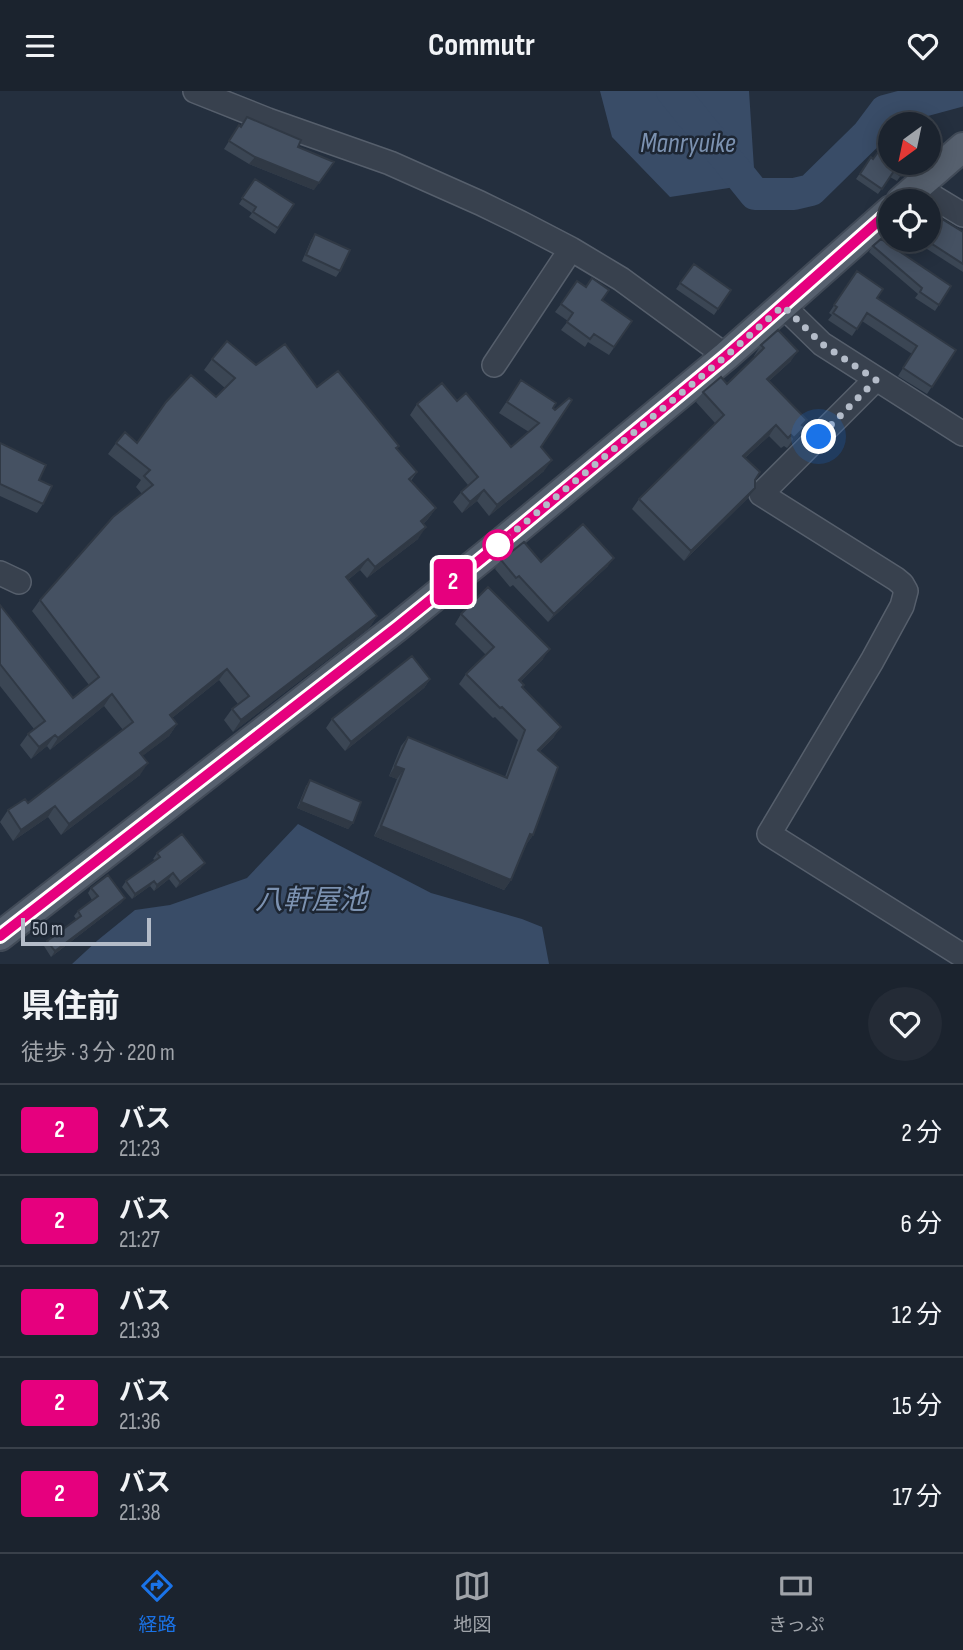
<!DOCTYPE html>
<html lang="ja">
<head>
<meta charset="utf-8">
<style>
  body { margin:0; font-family:"Sofia Sans Condensed","Noto Sans JP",sans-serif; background:#242b36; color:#f1f3f6; height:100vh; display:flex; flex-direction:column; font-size:26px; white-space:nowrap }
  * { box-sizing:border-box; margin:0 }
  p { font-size:23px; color:#a0a4aa }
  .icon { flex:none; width:38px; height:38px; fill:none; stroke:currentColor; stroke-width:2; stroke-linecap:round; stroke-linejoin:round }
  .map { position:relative; height:873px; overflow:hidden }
  .drawer { display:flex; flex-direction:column; background:#1b232e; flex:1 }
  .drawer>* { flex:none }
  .badge { padding:0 14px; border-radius:5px; font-size:24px; line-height:46px }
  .needle { width:46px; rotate:213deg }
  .tools { position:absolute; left:878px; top:21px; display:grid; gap:14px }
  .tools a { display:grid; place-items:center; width:63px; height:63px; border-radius:50%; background:#1b232e; box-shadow:0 4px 18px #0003,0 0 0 2px #39404a; font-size:35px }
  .scale { position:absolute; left:21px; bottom:18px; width:130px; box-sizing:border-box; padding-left:7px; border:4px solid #b4bcc9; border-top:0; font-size:19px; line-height:24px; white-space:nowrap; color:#b4bcc9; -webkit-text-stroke:5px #1d2633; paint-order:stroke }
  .you { position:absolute; width:35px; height:35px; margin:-18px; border:5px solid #fff; border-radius:50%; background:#1a73e8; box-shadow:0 0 0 10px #1a73e833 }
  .map>.badge { position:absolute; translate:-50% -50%; box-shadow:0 0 0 4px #fff }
  .round { display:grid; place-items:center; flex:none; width:74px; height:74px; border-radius:37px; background:#242b36 }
  .summary { display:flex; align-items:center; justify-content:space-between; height:119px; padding:0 21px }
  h1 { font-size:33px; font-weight:700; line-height:52px }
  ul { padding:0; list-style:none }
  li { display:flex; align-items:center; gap:21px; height:91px; padding:0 21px; border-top:2px solid #39404a }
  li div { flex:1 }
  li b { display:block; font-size:26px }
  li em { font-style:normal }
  li .badge { min-width:77px; font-weight:700; text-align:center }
  header { display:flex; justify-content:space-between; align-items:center; height:91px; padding:0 21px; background:#1b232e; font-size:32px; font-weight:700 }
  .tab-bar { display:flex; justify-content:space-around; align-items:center; height:98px; border-top:2px solid #39404a; background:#1b232e; font-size:19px; color:#a0a4aa }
  .tab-bar a { display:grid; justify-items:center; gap:4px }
  .tab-bar .current { color:#1a73e8 }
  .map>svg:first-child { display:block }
  .water { fill:#394c67 }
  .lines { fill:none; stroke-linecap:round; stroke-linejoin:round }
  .river { stroke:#394c67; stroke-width:32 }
  .minor-casing { stroke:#565f6c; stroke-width:26 }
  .major-casing { stroke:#414a57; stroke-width:32 }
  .minor { stroke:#38414e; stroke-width:23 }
  .major { stroke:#56606e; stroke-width:28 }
  .wall { fill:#3b4654 }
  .shaded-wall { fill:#303945 }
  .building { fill:#455162; stroke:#303945; stroke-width:2 }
  .line-casing { stroke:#fff; stroke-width:16 }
  .line { stroke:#e6007e; stroke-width:10 }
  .walk { stroke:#b4bcc9; stroke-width:7; stroke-dasharray:0 12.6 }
  .stop-dot { fill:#fff; stroke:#e6007e; stroke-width:3.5 }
  .labels { text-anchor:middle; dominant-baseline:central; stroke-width:5; stroke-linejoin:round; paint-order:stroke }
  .water-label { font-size:28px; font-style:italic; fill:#7c92b1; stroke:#1d2633 }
</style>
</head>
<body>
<header><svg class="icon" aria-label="menu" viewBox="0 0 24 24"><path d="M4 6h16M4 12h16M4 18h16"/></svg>Commutr<svg class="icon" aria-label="heart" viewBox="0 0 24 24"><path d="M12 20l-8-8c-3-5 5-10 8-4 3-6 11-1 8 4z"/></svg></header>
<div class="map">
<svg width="963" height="873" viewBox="0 0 963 873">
  <rect width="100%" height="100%" fill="#242f3e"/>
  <!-- water -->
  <path class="water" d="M600,0H749L755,93L670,106L612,46Z
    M298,733L431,802L522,828L542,836L549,873H72L98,849L135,819L170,814L247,787Z"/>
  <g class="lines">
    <!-- river -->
    <path class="river" d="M672,0L755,103H794L811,99L867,44L885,20L959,0"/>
    <!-- minor casing -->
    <g class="minor-casing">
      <path id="minor" d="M195,0L268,29L390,72L480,112L521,132L571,158L621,188L726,265
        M917,96L963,124
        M783,215L822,253L963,343
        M494,274L571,158
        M876,288L761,403L896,488L902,493L906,500L902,515L872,570L769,743L963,865
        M0,482L19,491"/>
    </g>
    <!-- major casing -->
    <g class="major-casing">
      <path id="major" d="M901,110L963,56
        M0,845L397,536L502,451L726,265L891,119"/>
    </g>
    <!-- minor -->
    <use href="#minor" class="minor"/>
    <!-- major -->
    <use href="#major" class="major"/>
  </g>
  <!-- wall -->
  <path class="wall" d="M247,26L298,56L314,99L249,73L224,58L239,34L240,35Z
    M871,66L891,72L909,73L897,90L890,86L878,103L856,88Z
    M255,88L294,113L275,143L249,126L252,122L239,113Z
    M942,128L963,141V181L913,149H929Z
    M315,143L340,180L336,186L302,170L311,149Z
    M873,155L951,195L935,220L915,207L918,203L869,161Z
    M694,173L731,199L714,224L676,198Z
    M857,180L877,207L956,259L927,303L898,285L912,263L862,230L852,245L828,229L832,224L829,222Z
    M602,209L632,230L609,264L588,251L585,256L561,239L568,230L555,221L561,213Z
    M761,254L791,270L769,290L807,329L803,335L805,336L798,346L787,357L784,355L781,357L769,345L745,367L755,389L748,407L684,470L632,418L639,408L715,332L696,311L703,301L727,293L755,266L754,265Z
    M212,268L256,274L317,296L396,358L417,381L411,390L436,417L428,428L423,433L418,448L367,487L360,479L348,489L377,525L369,537L233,641L224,629L232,618L238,613L219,589L172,627L177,633L169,645L142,665L140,684L61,744L48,726L13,750L0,731L8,719L28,712L123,639L104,615L50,659L47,655L31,668L20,654L28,643L34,638L0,595V514L73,607L89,594L32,520L40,509L142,403L136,396L141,389L108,363L116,352H137L216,306L225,297L204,279Z
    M521,289L553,317L541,356L544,380L489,425L477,410L462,422L453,411L461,401L468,394L410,324L417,313L457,310L511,356L529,341L499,322Z
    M0,352L39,389L43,413L37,422L0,405Z
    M501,469L541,471L608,475L548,531L513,494L510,496L495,478Z
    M461,523L543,568L521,590L524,594L522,597L554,646L540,660L533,744L526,754L511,789L504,799L374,745L397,688L389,685L401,655L408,646L505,686L518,649L495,626L493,627L459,593L466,583L486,564L455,533Z
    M430,588L424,597L345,660L326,637L332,628Z
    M310,689L353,732L348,738L297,717L306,695Z
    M157,762L201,777L176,797L169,788L154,800L150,795L132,808L122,796L126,790L155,769L153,768Z
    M91,797L125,807L121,812L51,866L44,855L47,850L76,828L74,825L78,820L92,809L88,802Z"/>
  <!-- shaded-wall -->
  <path class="shaded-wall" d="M255,66L319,92L314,99L249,73Z
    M798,260L791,270L760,298L767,288Z
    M776,334L769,345L736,375L743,365Z
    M805,336L798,346L787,357L794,347Z
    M552,369L544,380L489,425L497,414Z
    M755,397L748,407L684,470L691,460Z
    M484,399L477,410L462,422L470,411Z
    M436,417L428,428L413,441L421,430Z
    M426,436L418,448L367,487L375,476Z
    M614,467L608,475L548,531L554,523Z
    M368,468L360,479L338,497L346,486Z
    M377,525L369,537L233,641L241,629Z
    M550,558L543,568L513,598L519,589Z
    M227,578L219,589L162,635L170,624Z
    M430,588L424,597L345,660L351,651Z
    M112,603L104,615L50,659L58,647Z
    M177,633L169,645L132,673L140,662Z
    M561,636L554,646L531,669L538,659Z
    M55,644L47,655L31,668L39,656Z
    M148,672L140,684L61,744L69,733Z
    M395,675L404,678L397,688L389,685Z
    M301,711L353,732L348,738L297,717Z
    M55,715L48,726L13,750L21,739Z
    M381,735L511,789L504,799L374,745Z
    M530,743L533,744L526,754L523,753Z
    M205,772L201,777L176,797L180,791Z
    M173,782L169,788L154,800L157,794Z
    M154,790L150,795L132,808L135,803Z
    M125,807L121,812L51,866L55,860Z"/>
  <!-- building -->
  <path class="building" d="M247,26L301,49L298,56L334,71L319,92L255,66L229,50L239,34L241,36Z
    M891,43V72H907L909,73L901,85L894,80L882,98L860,83L871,66L873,68Z
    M255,88L294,113L278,137L253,121L256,116L242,107Z
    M929,114L942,128L963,141V173L926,149H929Z
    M315,143L350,159L340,180L306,164Z
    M881,148L951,195L939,214L920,201L922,197L873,155Z
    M694,173L731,199L718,218L680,192Z
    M857,180L883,198L877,207L956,259L932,296L903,277L917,255L867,222L857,238L833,222L837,216L834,214Z
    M592,187L609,199L602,209L632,230L614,256L594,243L590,248L567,231L573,222L561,213L577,190L586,196Z
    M778,239L798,260L767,288L807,329L802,334L805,336L794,347L791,344L788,347L776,334L743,365L760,381L755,389V397L691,460L639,408L724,324L703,301L721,286L727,293L764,257L761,254Z
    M227,250L256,274L285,253L317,296L338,280L399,355L396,357L417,381L409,388L436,417L421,430L426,436L375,476L368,468L346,486L377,525L241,629L232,618L249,605L227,578L170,624L177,633L140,662L148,672L69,733L55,715L21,739L8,719L25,708L28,712L133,631L112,603L58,647L55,644L39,656L28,643L45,630L0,573V514L73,607L99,586L40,509L113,426L153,394L144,385L150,379L116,352L125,341L137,352L166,311L191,284L216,306L235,287L212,268Z
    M521,289L556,312L553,317L555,319L569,307L572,309L541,356L552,369L497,414L484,399L470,411L461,401L478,386L417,313L442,292L457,310L466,302L511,356L539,332L507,311Z
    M0,352L46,374L39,389L52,395L43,413L0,393Z
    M583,433L614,467L554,523L519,485L516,487L501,469L524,451L541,471Z
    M488,496L550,558L519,589L524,594L522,596L561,636L538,659L558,676L533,744L530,743L511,789L381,735L404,678L395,675L408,646L507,687L525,639L502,616L500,617L466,583L494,556L461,523Z
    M412,565L430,588L351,651L332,628Z
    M310,689L361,711L353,732L301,711Z
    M182,743L205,772L180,791L173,782L157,794L154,790L135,803L126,790L160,766L157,762Z
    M108,784L125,807L55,860L47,850L81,825L78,820L98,805L91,797Z"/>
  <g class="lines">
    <!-- line casing -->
    <g class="line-casing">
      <path id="line" d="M0,845L397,536L502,451L726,265L891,119"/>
    </g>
    <!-- line -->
    <use href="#line" class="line"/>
    <!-- walk -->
    <path class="walk" d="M498,454L726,265L783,215L822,253L876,289L819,346"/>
  </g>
  <!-- markers -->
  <circle class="stop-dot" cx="498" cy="454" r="14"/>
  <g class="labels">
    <!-- water labels -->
    <g class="water-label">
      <text x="688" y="52">Manryuike</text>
      <text x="311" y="809">八軒屋池</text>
    </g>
  </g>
</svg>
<div class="tools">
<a><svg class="needle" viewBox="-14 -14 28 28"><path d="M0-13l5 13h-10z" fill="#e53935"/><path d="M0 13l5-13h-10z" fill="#a0a4aa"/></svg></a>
<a><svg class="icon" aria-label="locate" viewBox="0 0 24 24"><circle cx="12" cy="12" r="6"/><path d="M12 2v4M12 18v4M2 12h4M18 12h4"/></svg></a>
</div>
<div class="scale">50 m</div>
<div class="you" style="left:819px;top:346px"></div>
<b class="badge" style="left:453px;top:491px;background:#e6007e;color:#fff">2</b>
</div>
<section class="drawer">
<div class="summary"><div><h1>県住前</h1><p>徒歩 · 3 分 · 220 m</p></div><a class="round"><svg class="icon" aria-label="heart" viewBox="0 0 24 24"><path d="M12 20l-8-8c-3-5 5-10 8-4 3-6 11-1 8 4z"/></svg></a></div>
<ul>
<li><span class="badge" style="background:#e6007e;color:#fff">2</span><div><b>バス</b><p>21:23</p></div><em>2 分</em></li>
<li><span class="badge" style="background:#e6007e;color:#fff">2</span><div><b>バス</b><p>21:27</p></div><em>6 分</em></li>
<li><span class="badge" style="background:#e6007e;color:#fff">2</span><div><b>バス</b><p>21:33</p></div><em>12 分</em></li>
<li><span class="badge" style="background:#e6007e;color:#fff">2</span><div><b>バス</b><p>21:36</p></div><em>15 分</em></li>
<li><span class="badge" style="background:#e6007e;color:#fff">2</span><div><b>バス</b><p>21:38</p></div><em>17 分</em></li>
</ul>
</section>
<nav class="tab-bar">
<a class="current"><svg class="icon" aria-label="directions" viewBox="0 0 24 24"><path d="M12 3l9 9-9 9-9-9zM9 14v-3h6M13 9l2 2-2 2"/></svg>経路</a>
<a><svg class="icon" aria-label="map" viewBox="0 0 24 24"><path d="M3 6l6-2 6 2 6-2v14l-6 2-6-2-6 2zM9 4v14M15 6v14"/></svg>地図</a>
<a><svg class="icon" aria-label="tickets" viewBox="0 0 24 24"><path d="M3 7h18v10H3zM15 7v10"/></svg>きっぷ</a>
</nav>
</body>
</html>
